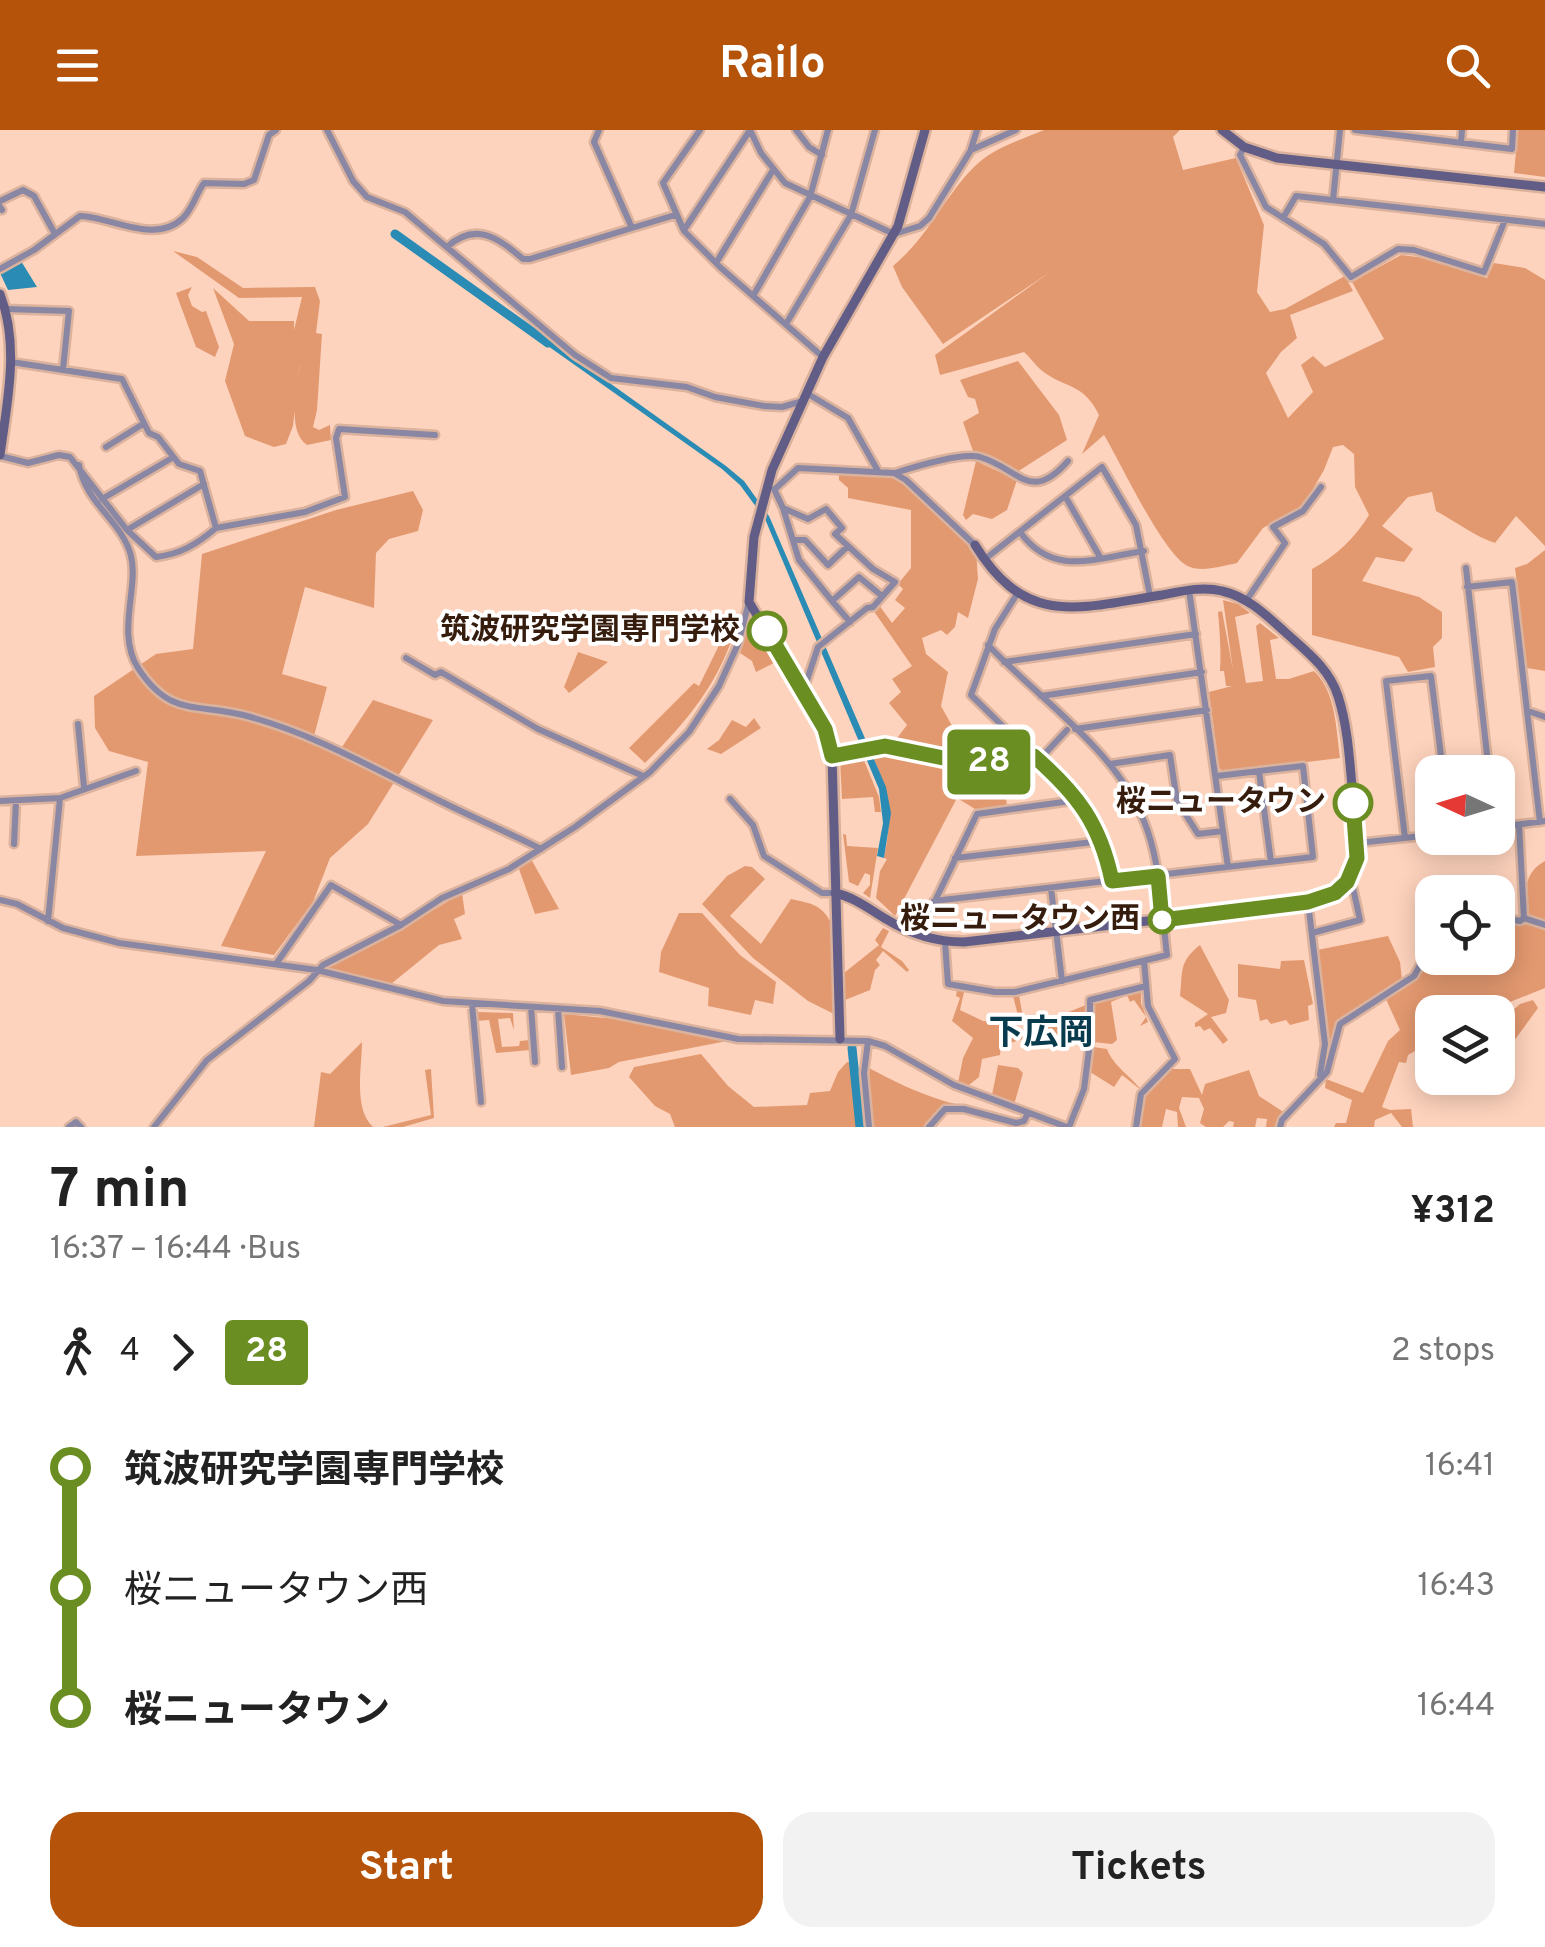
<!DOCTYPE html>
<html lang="en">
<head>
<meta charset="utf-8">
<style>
  body { margin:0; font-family:Overpass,"Noto Sans JP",sans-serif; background:#f2f2f2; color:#222; height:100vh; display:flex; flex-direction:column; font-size:38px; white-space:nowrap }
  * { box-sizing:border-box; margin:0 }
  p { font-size:32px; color:#767676 }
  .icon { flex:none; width:55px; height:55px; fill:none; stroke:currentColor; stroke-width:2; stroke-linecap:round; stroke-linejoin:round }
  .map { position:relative; height:997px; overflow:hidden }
  .side { display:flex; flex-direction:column; background:#fff; flex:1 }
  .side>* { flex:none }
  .badge { padding:0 20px; border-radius:8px; font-size:35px; line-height:65px }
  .needle { width:65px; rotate:274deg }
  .fabs { position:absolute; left:1415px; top:625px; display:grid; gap:20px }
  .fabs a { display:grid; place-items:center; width:100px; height:100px; border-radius:20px; background:#fff; box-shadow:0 5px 25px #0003; font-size:50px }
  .map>.badge { position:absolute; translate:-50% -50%; box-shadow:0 0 0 5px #fff }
  .legs { display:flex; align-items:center; gap:15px; height:110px; padding:0 50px; font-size:32px }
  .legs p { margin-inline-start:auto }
  .summary { display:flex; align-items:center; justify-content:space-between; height:170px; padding:0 50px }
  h1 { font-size:55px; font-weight:700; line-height:75px }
  .button { display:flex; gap:20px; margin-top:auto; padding:20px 50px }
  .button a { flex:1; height:115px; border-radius:30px; background:#b45309; color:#fff; font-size:40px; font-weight:700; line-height:115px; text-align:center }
  .button a+a { background:#f2f2f2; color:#222 }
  ul { padding:0 50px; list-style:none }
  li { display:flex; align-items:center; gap:35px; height:120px; font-size:38px }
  li i { display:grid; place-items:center; width:15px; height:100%; margin:0 12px; background:currentColor }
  li i::after { content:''; width:25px; height:25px; margin:-12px; border:8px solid; border-radius:50%; background:#fff }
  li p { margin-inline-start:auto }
  li:first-child i { background:linear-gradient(#0000 50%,currentColor 0) }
  li:last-child i { background:linear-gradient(currentColor 50%,#0000 0) }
  header { display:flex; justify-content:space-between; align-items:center; height:130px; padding:0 50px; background:#b45309; color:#fff; font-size:45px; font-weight:700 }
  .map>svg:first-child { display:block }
  .green { fill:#e39970 }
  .water { fill:#2a8cb4 }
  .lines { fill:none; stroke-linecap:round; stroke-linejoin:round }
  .canal { stroke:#2a8cb4; stroke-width:9 }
  .street-casing { stroke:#dab29d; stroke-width:11 }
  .secondary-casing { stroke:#dab29d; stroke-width:14 }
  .street { stroke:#8987a3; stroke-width:6 }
  .secondary { stroke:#625d86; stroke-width:9 }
  .line-1-casing { stroke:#fff; stroke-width:22 }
  .line-1 { stroke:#6b8e23; stroke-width:15 }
  .stop-1-dot { fill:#fff; stroke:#6b8e23; stroke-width:5 }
  .labels { text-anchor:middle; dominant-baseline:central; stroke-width:8; stroke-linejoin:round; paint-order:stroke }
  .stop-label { font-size:30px; font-weight:bold; fill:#351c0d; stroke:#fff; text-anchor:end }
  .quarter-label { font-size:35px; font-weight:bold; fill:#093b4e; stroke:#fff }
</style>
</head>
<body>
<header><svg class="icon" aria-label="menu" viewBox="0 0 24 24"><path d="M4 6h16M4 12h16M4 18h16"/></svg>Railo<svg class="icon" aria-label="search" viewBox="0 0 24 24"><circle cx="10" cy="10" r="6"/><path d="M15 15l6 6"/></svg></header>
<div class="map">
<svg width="1545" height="997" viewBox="0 0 1545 997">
  <rect width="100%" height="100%" fill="#fed3bd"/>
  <!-- green -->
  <path class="green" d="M1044,0H1180L1173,7L1183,40L1236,28L1264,95L1257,162L1270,182L1285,179L1345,146L1353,161L1290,185L1297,208L1281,222L1266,243L1288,288L1313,262L1301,235L1313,226L1325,237L1384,209L1352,152L1401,125L1418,127L1487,148L1494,133L1525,138L1545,150V416L1516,386L1495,413C1476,407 1455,391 1436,381L1432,362L1408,367L1382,396L1413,419L1404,432L1376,427L1362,451L1419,467L1442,482V508L1433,517L1435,537L1408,542L1399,527L1312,505V439C1336,426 1355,408 1369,385L1355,357L1354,324L1343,315L1333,317L1324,340L1303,376L1263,398L1237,433C1223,436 1203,442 1190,437C1165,429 1120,331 1104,305L1082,324L1099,285C1083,252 1065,259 1041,240C1035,235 1030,227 1024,222L940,245L935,225L1050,142L943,214L902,157L893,136C930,105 943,68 974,37C992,18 1021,10 1044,0Z
    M1518,0H1545V47L1514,43Z
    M173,121L197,127L243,158L315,157L320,171L316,203L322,204L317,280L313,297L319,300L330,295L331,310L307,315C285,299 299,255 300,232L293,296L286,314L274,317L245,306L225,251L234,214L213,158L249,191H294V200L302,167L239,168Z
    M192,157L188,165L192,176L202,182L206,181L219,217L215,227L196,217L176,163Z
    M1018,231L1059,285L1067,310L1017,342L974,324L963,292L979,283L975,269L968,267L960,250Z
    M976,331L1017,350L1007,380L992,389L973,384L966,390L963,385Z
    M839,344L890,347L905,354L976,420L978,449L968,488L958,482L955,497L947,505L941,500L922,508L926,524L948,542L941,576L971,630L891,616L907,595L889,573L901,562L892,549L912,536L873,480L879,475L892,493L905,478L895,470L903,459L898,454L911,438V380L848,368V358L839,350Z
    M413,361L423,380L418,401L389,409L376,423L374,478L305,457L282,544L327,557L314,606L342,617L373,570L433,590L368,694L330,728L313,772L274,825L221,816L266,721L136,726L148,632L109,621L95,598L94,566L156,524L193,519L202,424L336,380Z
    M1545,420V541L1527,538L1515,438L1527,434Z
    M1223,470L1238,474L1250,483L1235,487L1246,553L1263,551L1256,496L1260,493L1279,508L1270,510L1276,549H1289L1314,541C1336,562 1336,598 1340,628L1224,642L1219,638L1209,562L1232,556H1226L1224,541H1220C1221,519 1220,505 1218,482L1222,481L1233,540Z
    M720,482L734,487L737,493C721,551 687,592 645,633L629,618L694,553L699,556L729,495L717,489Z
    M756,490L776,532L756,542L752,531L740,523L749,491Z
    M578,522L608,532L569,563L564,557Z
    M754,588L761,598L721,624L707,619L719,610L732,590L746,597Z
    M886,621L969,638L1002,636L1007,676L975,679L957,668L895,786L876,768L880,741L887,729L884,728C893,684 889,664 871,622Z
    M861,623L879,667L881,682H875L873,667L842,669L840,629Z
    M843,704L846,705L847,716L878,718L870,768L863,763L870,755V745L865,743L858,756L849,752Z
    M531,729L559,779L535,784L519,739Z
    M1545,731V792L1526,784C1524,763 1524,742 1545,731Z
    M745,736L752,737L765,749L730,786L761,814L791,769C809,773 821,774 830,791L834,884L808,871L753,828L702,774L727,746Z
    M462,763L465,784L454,789L462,809L439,815L391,854L325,838L388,807Z
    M679,783H702L740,825L776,852L773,874L755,870L751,885L708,876L709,858L659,842L661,822Z
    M1498,790L1545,798V858L1485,882H1432V911L1408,925L1406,933L1399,932L1382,977L1390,980L1411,979L1413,997H1402L1391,983L1375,990L1374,997H1334L1336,993H1346L1352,970L1325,958L1326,949L1363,963L1388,911L1400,900L1385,867L1415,849L1432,821V828H1498Z
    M883,798L889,801L881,817L902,831L909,840L907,842L883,821L876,830L880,835L875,840L870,860L845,870L844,843L879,815L875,810Z
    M1388,806L1400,832L1402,850L1341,891L1333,900L1328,927L1317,820Z
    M1200,815L1229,870L1226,883L1211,887L1228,910L1223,914L1210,898L1204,901L1200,896L1195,897V893L1208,884L1180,866C1183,843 1178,832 1200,815Z
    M1304,830L1313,874L1308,876L1309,890L1290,895L1286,890L1271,894L1267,889L1260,891L1256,870L1238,867V834L1280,839L1281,831Z
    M957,860L964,862L960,880L983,891L1016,893L1019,889L1013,866L1019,865L1024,893L1015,894L1016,903L1086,875L1087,901L1056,906L1045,914L1023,909L1001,916L1000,925L982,929L979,947L969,955L958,953L963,928L973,908L952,891L960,868L956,866Z
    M1141,860V873L1148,892L1140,896L1146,887L1134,870L1130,872L1127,865L1111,872L1117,910L1112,914L1093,912V871Z
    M1533,870L1538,878L1498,933V893L1520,874Z
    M478,882L513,883L514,900L510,888L498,889L502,917L519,916L520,911L530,910V920L496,923L489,890L476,891Z
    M564,884L616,889L727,911L619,932L609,938L571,945Z
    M362,912C362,938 353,978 373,997H314L321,942L330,944Z
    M1093,917L1107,919C1113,936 1133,948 1141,960L1122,945L1114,957L1087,940Z
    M701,924L728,956L754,977L807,975L810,963L830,961L838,942L847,932L855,933L866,997H675L670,984L655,976L629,947L634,937Z
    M998,935L1018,938L1023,943L1014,975L992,965Z
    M869,938C893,951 918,963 944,971C967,978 994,978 1015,990L972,978L946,975L925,997H872Z
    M431,939L434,988L403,997H383L431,985L425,940Z
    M1169,939H1190L1202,965L1205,954L1249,940L1259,966L1285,983L1275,997H1266L1267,989L1257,988L1255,997H1233L1234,992L1229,991L1223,997H1206L1200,993L1204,979L1199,968L1182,967L1179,978L1186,997H1178L1177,982L1166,979L1162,997H1139L1144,964Z"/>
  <!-- water -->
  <path class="water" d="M21,131L37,157L8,160L0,143Z
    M541,204L726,336L744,351L769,386L886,657L891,683L884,728L877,726L883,693L879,659L765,389L740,355L722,339L538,209Z"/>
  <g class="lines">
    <!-- canal -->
    <path class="canal" d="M395,104L548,213
      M852,918L860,997"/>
    <!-- street casing -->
    <g class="street-casing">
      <path id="street" d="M327,0L353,51L367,67L405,82L575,225L611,248L687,257L715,267L764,276L782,277L803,271
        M599,0L594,12L632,98L675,85
        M700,0L663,53L684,101L721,138L823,227
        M750,0L761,23L785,53L894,104L920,96L929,88L971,20L1016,0
        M796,0L809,17L822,25
        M1355,0L1512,19L1513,0
        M1461,13L1462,0
        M1244,17L1240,25L1266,77L1324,114L1351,147L1398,119L1414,120L1484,142L1505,90
        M971,19L977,0
        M1333,70L1340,0
        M0,71L23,60L34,66L55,104
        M0,77L2,80
        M1283,88L1296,66L1545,94
        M684,100L750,0
        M447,117C476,91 498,108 523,129H530L632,98
        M716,133L773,40
        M0,139L34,120L80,86C112,87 155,115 183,88C193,78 196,64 204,53L244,54L254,50L269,5L276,0
        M753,166L810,67L828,0
        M6,179L69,181L63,239
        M786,194L851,85L875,0
        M808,264L848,288L878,341
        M106,317L143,294
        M0,326L28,333L59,325L70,327L127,400L156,427C181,424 197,414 216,398L200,341L179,334L158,307L149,303L122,249L11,232
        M79,335C85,373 123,392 131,426C139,457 116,503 138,538C170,587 195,573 243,585C313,603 374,639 438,670C472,687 507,702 541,719
        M895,343C914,337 961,322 980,327C1020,339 1030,374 1068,331
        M774,359L783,378L799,430L832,471
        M775,359L798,338L894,343L906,350L975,415
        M1065,366L1100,427
        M102,369L172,328
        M783,378L808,389L826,379L842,398L835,404L873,439L895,452L873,477L867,478L818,517L803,562
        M216,398L305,382L345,367L336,308L339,299L435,305
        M127,400L204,354
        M1020,402C1053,448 1096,428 1144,421
        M794,410H805L828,435L847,417
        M985,429L1102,337L1136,395L1150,466
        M1466,438L1489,642
        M1467,457L1512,452L1540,692
        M1189,460L1228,737
        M1017,464L995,499L971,565L1078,670L1102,711L1112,751
        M1246,471L1285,413L1273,397L1303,381L1321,357
        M850,492L832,471L859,447L882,466
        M406,528L435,545L441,542L538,599L643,646
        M1004,532L1196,504
        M1041,566L1202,542
        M1528,581L1545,587
        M78,594L84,657
        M1075,599L1207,580
        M832,626L885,616L963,633L1033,626
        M1039,630L1067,600
        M1110,634L1170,625L1177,671L1198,704L1223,701
        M1259,641L1271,732
        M60,668L136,641
        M730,669L753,695L764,726L822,763H835
        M0,671L60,668L48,791
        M1519,695L1524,788L1545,795
        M1498,697L1545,691
        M1405,708L1386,551L1431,546L1443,642
        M1358,713L1432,705
        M14,714L16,671
        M955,728L1102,711
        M1051,758L1062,851
        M0,770L17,774L63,798L119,813L317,840L443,871L600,881L738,909L868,911L885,916L954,955L1067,997
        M934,771L1313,727L1303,636L1217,646
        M1308,772L1325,914L1320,945
        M1498,787L1520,791L1524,788
        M1312,803L1360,790L1353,758L1347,752
        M919,804L977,684L1078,670
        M945,812L948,854L995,862H1015L1167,825C1162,784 1161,741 1148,702C1122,623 1043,573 988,515
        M276,834L331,755L401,795
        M472,874L481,972
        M531,877L535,932
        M558,879L562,937
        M868,911L864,943L869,997
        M69,997L76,992L81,997
        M154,997L207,930L309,851L323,835L401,795L442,768L509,739L575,697L650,642L689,602L719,556L738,514L749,472
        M929,997L945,979H964L1016,993L1024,991L1028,983
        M1069,997L1084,959L1090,912V870L1146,856
        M1136,997L1141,964L1175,929L1148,876L1144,831
        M1280,997L1282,990L1327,942L1340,894L1414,846L1432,814"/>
    </g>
    <!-- secondary casing -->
    <g class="secondary-casing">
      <path id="secondary" d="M1222,0L1244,17L1277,28L1545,57
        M0,164C20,216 7,272 0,325
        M835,763C854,767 869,779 886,789C910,804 935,812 964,812L1314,772C1353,761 1360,731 1356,694C1350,653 1351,606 1338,566C1329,538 1306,521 1285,502C1266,485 1248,467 1222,461C1203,456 1182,461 1162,465C1078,478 1026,498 975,415
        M840,909L832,626L825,599L749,472L754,407L772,340L823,227L898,96L925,0"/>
    </g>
    <!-- street -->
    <use href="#street" class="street"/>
    <!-- secondary -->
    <use href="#secondary" class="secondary"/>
  </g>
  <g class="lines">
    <!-- line-1 casing -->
    <g class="line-1-casing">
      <path id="line-1" d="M767,501L825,599L832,626L885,616L963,632L1034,626C1077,664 1100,693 1112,751L1158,746L1162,790L1308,772L1335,763L1347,752L1357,728L1353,673"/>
    </g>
    <!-- line-1 -->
    <use href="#line-1" class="line-1"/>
  </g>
  <!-- markers -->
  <g class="stop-1-dot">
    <circle cx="767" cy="501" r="18"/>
    <circle cx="1353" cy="673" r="18"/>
    <circle cx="1162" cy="790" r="12"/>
  </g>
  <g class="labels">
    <!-- stop labels -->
    <g class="stop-label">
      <text x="740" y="501">筑波研究学園専門学校</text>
      <text x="1326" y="673">桜ニュータウン</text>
      <text x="1140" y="790">桜ニュータウン西</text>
    </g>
    <!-- quarter labels -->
    <g class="quarter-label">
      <text x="1041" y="905">下広岡</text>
    </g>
  </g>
</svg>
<div class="fabs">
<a><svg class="needle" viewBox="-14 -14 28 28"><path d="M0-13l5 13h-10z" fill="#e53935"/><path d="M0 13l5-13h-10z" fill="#767676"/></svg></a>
<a><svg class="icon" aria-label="locate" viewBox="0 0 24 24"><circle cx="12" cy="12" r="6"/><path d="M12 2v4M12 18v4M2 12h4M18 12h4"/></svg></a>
<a><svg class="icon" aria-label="layers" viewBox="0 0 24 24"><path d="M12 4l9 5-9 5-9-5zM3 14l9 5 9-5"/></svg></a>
</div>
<b class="badge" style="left:989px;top:632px;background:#6b8e23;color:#fff">28</b>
</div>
<section class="side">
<div class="summary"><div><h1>7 min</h1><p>16:37 – 16:44 · Bus</p></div><b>¥312</b></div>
<div class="legs"><svg class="icon" aria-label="walk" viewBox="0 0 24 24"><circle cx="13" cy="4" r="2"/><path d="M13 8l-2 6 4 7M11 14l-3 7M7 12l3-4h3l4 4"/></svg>4<svg class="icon" aria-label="forward" viewBox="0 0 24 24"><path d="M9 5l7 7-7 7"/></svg><b class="badge" style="background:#6b8e23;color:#fff">28</b><p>2 stops</p></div>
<ul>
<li><i style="color:#6b8e23"></i><b>筑波研究学園専門学校</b><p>16:41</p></li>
<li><i style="color:#6b8e23"></i><span>桜ニュータウン西</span><p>16:43</p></li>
<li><i style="color:#6b8e23"></i><b>桜ニュータウン</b><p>16:44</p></li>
</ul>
<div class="button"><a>Start</a><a>Tickets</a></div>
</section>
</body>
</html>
